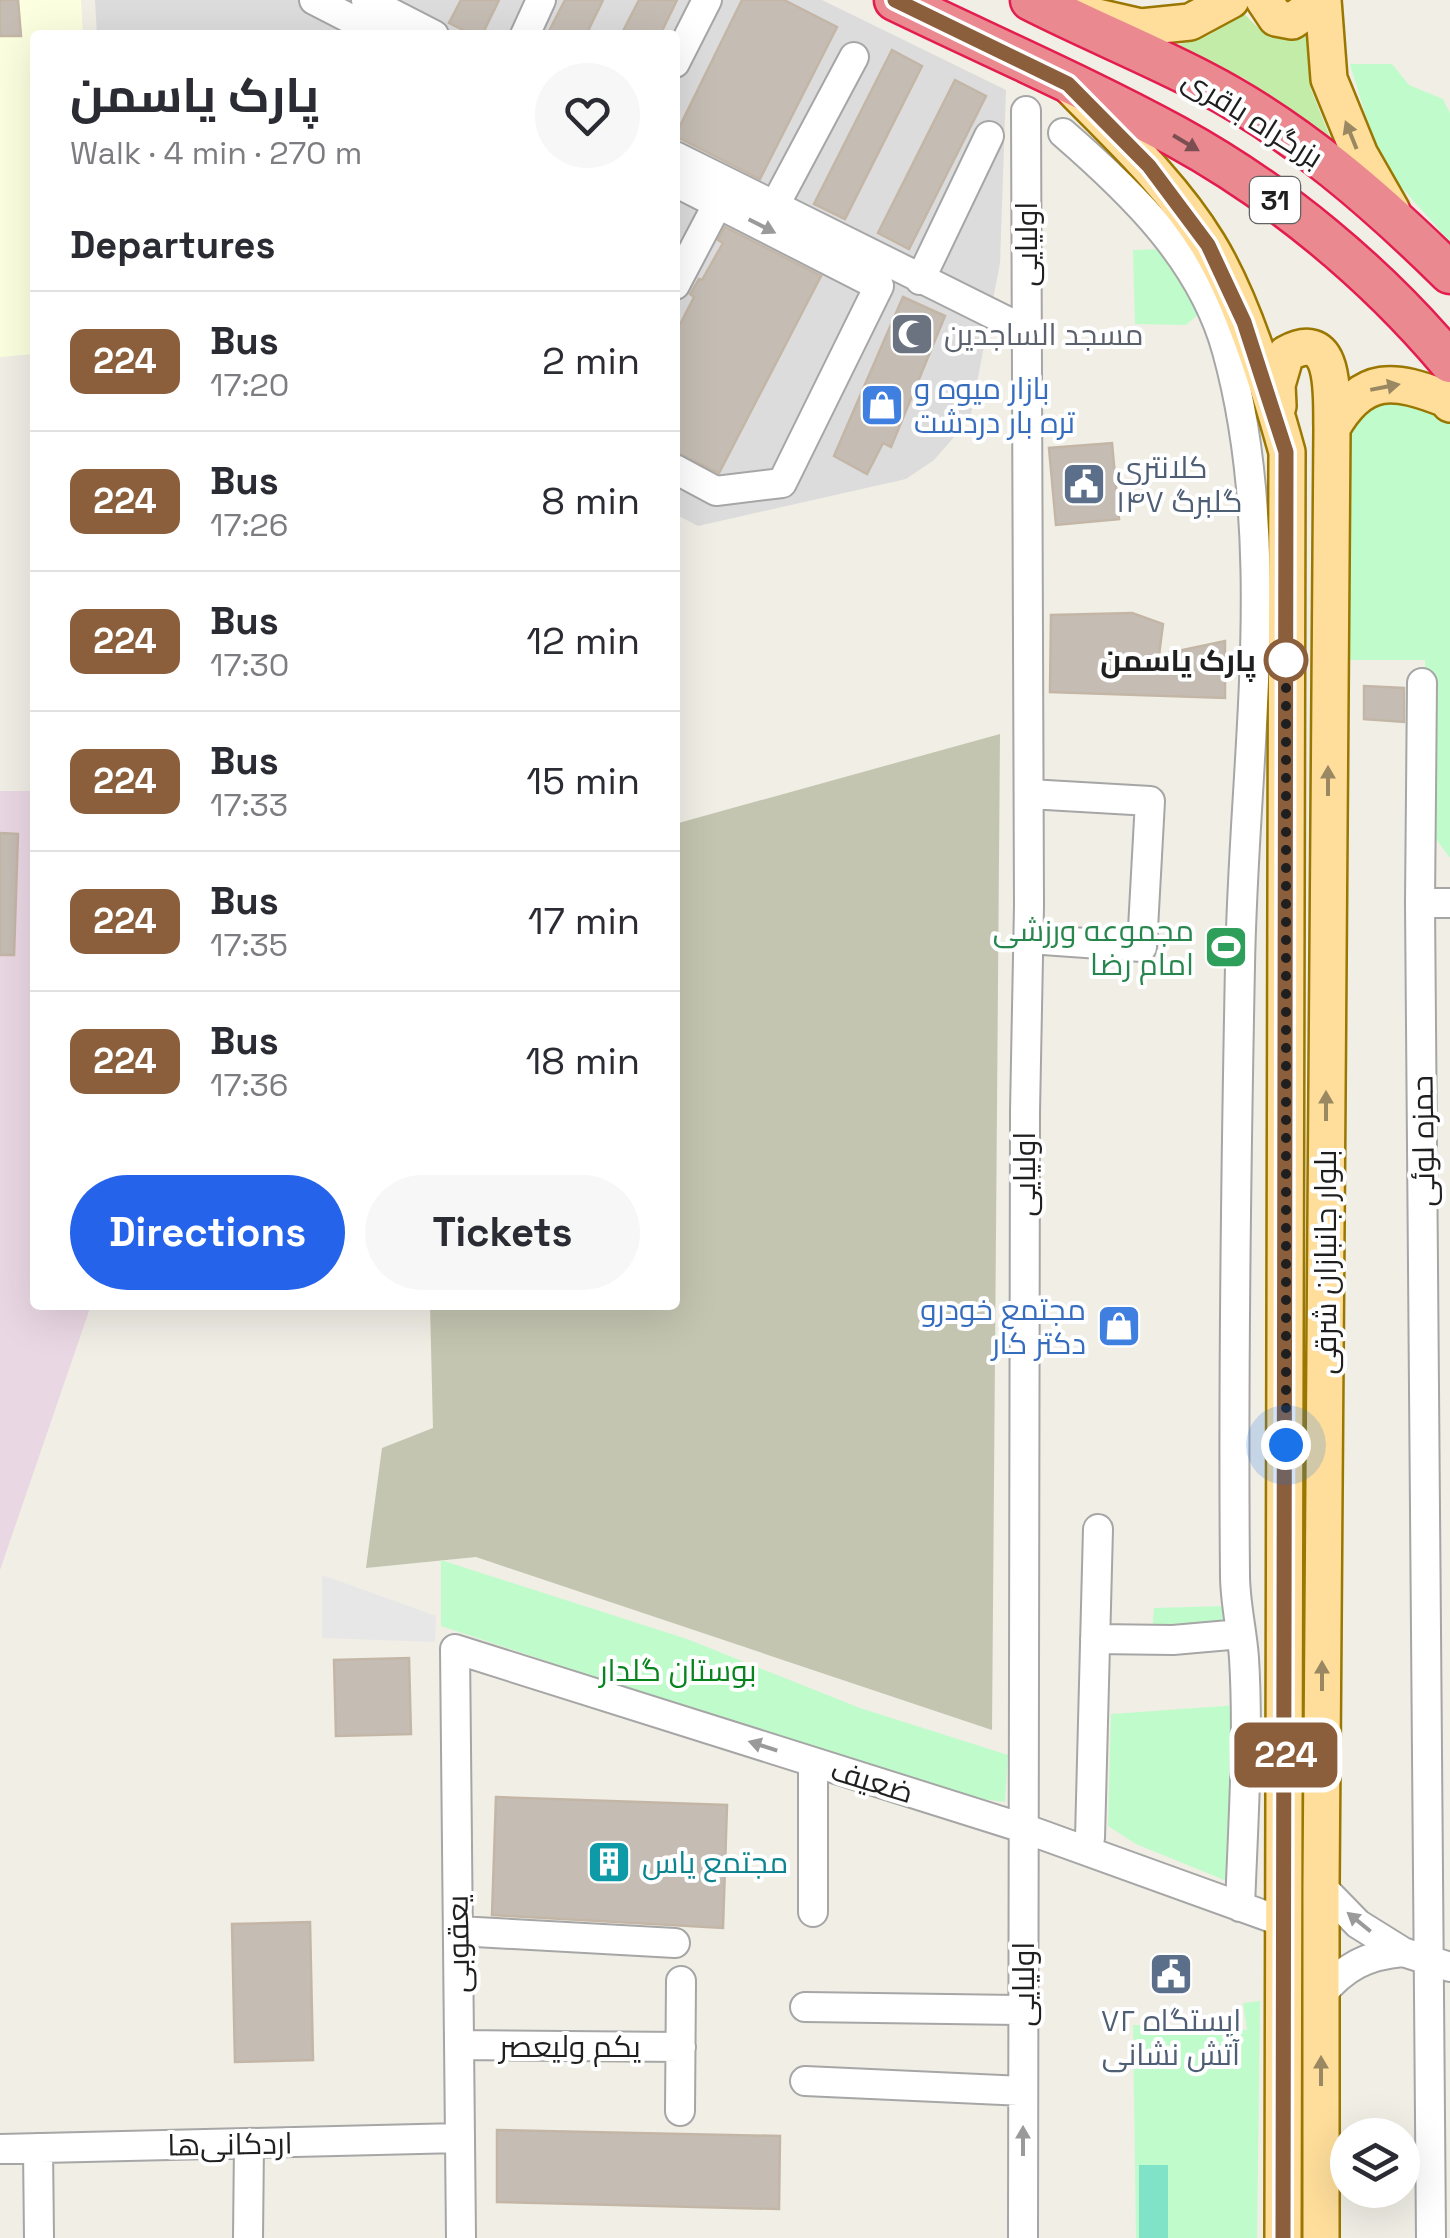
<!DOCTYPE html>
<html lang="en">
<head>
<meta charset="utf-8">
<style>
  body { margin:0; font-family:"Space Grotesk",Cairo,sans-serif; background:#f7f7f7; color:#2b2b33; height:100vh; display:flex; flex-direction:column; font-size:38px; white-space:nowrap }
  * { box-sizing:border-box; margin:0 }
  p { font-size:32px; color:#7c7c81 }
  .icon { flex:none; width:55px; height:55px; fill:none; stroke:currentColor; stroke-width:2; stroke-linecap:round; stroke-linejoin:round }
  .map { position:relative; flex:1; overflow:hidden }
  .sheet { position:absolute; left:30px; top:30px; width:650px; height:1280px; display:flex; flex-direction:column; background:#fff; border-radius:10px; box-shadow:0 10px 40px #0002 }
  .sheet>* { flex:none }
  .badge { padding:0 20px; border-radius:15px; font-size:35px; line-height:65px }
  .buttons { position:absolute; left:1330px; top:2118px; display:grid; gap:20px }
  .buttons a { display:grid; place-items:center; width:90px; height:90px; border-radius:50%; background:#fff; box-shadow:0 10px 40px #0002; font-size:50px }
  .you { position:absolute; width:50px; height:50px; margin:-25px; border:8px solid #fff; border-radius:50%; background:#1a73e8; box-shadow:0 0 0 15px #1a73e833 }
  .map>.badge { position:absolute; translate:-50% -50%; box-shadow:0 0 0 5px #fff }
  h2 { padding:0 40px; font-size:38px; line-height:90px }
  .round { display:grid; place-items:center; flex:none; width:105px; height:105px; border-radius:52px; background:#f7f7f7 }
  .headline { display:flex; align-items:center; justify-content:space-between; height:170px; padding:0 40px }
  h1 { font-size:48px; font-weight:700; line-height:75px }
  .button { display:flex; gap:20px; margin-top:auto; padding:20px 40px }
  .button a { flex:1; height:115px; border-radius:60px; background:#2563eb; color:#fff; font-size:40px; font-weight:700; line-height:115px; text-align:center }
  .button a+a { background:#f7f7f7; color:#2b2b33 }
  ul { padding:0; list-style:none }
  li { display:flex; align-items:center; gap:30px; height:140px; padding:0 40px; border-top:2px solid #e1e1e2 }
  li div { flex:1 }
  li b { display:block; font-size:38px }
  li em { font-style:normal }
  li .badge { min-width:110px; font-weight:700; text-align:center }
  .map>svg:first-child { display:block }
  .residential { fill:#dddcdc }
  .industrial { fill:#ead7e4 }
  .education { fill:#fcffdf }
  .construction { fill:#c3c5b0 }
  .grass { fill:#c3eca9 }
  .park { fill:#c0fccb }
  .pitch { fill:#80e3c7 }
  .parking { fill:#e7e7e7 }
  .building { fill:#c5bdb4; stroke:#c3b6a6; stroke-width:2.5 }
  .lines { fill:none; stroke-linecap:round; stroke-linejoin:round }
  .minor-casing { stroke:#a6a6a6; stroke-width:32 }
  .major-casing { stroke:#9a7700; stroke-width:40 }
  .highway-casing { stroke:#e31d4d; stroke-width:45 }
  .minor { stroke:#fff; stroke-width:28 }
  .major { stroke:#ffde9b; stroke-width:35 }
  .highway { stroke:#eb8991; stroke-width:40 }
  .oneway { fill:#9a8863 }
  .oneway2 { fill:#7b4f52 }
  .oneway3 { fill:#9a9a9a }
  .line-casing { stroke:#fff; stroke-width:22 }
  .line { stroke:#8b5e3c; stroke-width:15 }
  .walk { stroke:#1f1f1f; stroke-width:10; stroke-dasharray:0 18 }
  .stop-dot { fill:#fff; stroke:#8b5e3c; stroke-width:5 }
  .labels { text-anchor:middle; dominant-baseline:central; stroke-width:8; stroke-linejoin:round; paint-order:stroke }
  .shield { fill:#fff; stroke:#626262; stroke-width:2.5 }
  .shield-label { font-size:28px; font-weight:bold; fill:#1f1f1f }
  .street-label { font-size:30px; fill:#1f1f1f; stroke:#fff }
  .worship-label { font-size:30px; fill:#5b616d; stroke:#fff; text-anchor:start }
  .shop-label { font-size:30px; fill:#366cbe; stroke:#fff; text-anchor:start }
  .service-label { font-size:30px; fill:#4e5e75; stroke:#fff; text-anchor:start }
  .stop-label { font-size:30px; font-weight:bold; fill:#1f1f1f; stroke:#fff; text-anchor:end }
  .leisure-label { font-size:30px; fill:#27864d; stroke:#fff; text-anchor:end }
  .park-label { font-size:30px; fill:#07841e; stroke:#fff }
  .culture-label { font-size:30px; fill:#0d838f; stroke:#fff; text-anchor:start }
</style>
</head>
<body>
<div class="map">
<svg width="1450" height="2238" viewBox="0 0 1450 2238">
  <rect width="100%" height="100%" fill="#f0eee5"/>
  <!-- residential -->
  <path class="residential" d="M95,0H822L1006,90L1000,263L970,419L934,460L906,479L698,526L675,514V35H97Z"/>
  <!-- industrial -->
  <path class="industrial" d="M0,791H35V1305H91L0,1570Z"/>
  <!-- education -->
  <path class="education" d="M0,0H81L83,35H35V354L0,357Z"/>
  <!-- construction -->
  <path class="construction" d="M1000,734L992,1730L476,1557L366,1568L382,1448L433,1428L430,1305H675V824Z"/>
  <!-- grass -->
  <path class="grass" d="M1243,12C1266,39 1275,38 1309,36L1311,89L1333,145L1244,78L1168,48L1209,35Z"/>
  <!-- park -->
  <path class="park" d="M1350,64H1392L1409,85L1443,99L1450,113V242L1380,163Z
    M1166,249L1200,313L1186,325L1135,324L1133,250Z
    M1381,382L1450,417V858L1430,831L1425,660H1350L1349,434Z
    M441,1560L687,1639L860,1708L1008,1755L1005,1802L948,1795L441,1626Z
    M1225,1606V1630L1152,1634L1154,1608Z
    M1253,1704L1256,1893L1136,1844L1108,1826L1111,1714Z
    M1260,2001L1257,2238H1136L1133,2025L1247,2030L1243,2003Z"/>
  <!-- pitch -->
  <path class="pitch" d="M1139,2165H1168V2238H1139Z"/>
  <!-- parking -->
  <path class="parking" d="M322,1575L436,1616L435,1642L322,1638Z"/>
  <!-- building -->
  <path class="building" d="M0,0H18L21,36H0Z
    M461,0H499L482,35H473L449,23Z
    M565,0H603L586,35H547Z
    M639,0H677L660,35H621Z
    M742,0H784L837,27L760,179L675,136Z
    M892,50L922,66L845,219L814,204Z
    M955,80L986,96L909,249L878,233Z
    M725,227L821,276L719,473L675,452V334L694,297L690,294L699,279L702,280L723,243L718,240Z
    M903,297L945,316L891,447L883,443L867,474L834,456Z
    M1112,443L1119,519L1056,525L1049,448Z
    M1132,613L1163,624L1159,655L1225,641V698L1050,692L1051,615Z
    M1364,686L1404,688V722L1364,719Z
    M0,833L18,834L14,955H0Z
    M409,1658L411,1734L336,1736L334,1660Z
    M496,1797L727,1805L723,1928L492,1915Z
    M310,1922L313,2060L235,2062L232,1924Z
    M497,2130L780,2136L779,2209L497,2202Z"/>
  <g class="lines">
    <!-- minor casing -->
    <g class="minor-casing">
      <path id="minor" d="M314,0L382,35
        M366,0L434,35
        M525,35L541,0
        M675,63L707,0
        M1063,133C1132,193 1202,260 1227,351C1281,547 1243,765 1240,966C1236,1169 1233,1372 1235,1575C1235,1603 1242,1630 1244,1658C1249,1740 1243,1824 1240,1907
        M675,156L1025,330
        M675,182L879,286L782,483L716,491L675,469
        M774,207L854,57
        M920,280L989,136
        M675,285L726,188
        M1422,683L1420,903L1431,2238
        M1420,903H1450
        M1029,939L1142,947L1150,801L1029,794
        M1095,1639L1173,1640L1241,1634
        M813,1762V1912
        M1090,1838L1098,1529
        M1321,1886L1358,1924L1403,1952L1450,1967
        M458,1931L675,1943
        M1321,1995C1344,1967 1367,1955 1403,1952
        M805,2007L1023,2010
        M459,2045L681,2047
        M805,2081L1023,2091
        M680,2111L681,1981
        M38,2148L39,2238
        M0,2149L460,2138
        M248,2238L249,2143
        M461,2238L455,1649L1023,1828L1286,1923
        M1023,2238L1025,1112L1029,905L1026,111"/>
    </g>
    <!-- major casing -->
    <g class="major-casing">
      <path id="major" d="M1264,0L1276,18L1292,21L1308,10L1313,0
        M1323,0L1329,79L1360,155L1392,211
        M1084,14L1141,27L1190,22L1231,0
        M1072,88C1120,137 1172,185 1208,244C1243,301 1269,387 1287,452L1283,2238
        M1278,406L1277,385L1286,354C1338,325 1331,398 1332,428L1321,1886V2238
        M1332,428C1363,373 1395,379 1446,399L1450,404"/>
    </g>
    <!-- highway casing -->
    <g class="highway-casing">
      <path id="highway" d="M895,0C988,45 1085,87 1175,136C1279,193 1374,272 1450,362
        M1031,0C1088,29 1147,53 1203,82C1296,130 1377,201 1450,273"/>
    </g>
    <!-- minor -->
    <use href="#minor" class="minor"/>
    <!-- major -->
    <use href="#major" class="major"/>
    <!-- highway -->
    <use href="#highway" class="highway"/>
  </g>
  <!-- one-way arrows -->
  <defs><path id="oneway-solid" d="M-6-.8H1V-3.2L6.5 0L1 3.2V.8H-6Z" transform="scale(2.5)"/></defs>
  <g class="oneway">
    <use href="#oneway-solid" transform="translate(1351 135) rotate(-112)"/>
    <use href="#oneway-solid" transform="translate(1385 387) rotate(-11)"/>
    <use href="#oneway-solid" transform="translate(1328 781) rotate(-90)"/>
    <use href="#oneway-solid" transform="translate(1326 1106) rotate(-90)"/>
    <use href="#oneway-solid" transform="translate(1322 1676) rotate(-90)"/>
    <use href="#oneway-solid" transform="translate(1321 2071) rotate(-90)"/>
  </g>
  <use class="oneway2" href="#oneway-solid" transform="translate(1186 143) rotate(31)"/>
  <g class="oneway3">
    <use href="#oneway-solid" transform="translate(762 226) rotate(27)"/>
    <use href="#oneway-solid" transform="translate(763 1746) rotate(-162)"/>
    <use href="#oneway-solid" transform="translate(1359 1922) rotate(-141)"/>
    <use href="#oneway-solid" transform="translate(1023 2141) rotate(-90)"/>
  </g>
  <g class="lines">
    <!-- line casing -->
    <g class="line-casing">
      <path id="line" d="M895,0L1068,84L1149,166L1208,245L1244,322L1286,452L1283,2238"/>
    </g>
    <!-- line -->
    <use href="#line" class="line"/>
    <!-- walk -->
    <path class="walk" d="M1286,660V647V1445"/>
  </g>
  <!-- icons -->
  <defs>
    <g id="mosque-square" transform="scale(2.25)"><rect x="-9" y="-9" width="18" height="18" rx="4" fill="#6b7280" stroke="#fff"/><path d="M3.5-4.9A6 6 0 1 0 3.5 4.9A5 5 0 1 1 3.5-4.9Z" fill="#fff"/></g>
    <g id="shop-square" transform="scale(2.25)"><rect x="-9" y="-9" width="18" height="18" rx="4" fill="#3f7fe0" stroke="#fff"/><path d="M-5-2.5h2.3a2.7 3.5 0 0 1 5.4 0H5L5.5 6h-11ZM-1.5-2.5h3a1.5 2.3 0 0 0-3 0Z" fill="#fff"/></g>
    <g id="civic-square" transform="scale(2.25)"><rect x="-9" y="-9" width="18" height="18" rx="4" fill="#5c6f8a" stroke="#fff"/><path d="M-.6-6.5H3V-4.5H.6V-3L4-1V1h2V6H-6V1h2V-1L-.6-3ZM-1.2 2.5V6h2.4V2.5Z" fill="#fff"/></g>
    <g id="stadium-square" transform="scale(2.25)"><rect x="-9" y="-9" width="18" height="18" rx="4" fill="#2e9e5b" stroke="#fff"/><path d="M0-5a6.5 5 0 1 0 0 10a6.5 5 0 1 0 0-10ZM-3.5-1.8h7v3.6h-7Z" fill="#fff"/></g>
    <g id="building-square" transform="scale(2.25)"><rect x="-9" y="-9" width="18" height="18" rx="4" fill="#0f9aa8" stroke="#fff"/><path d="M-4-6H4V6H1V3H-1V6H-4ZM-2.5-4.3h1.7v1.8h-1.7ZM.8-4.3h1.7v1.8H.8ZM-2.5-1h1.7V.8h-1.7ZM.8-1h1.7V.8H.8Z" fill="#fff"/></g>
  </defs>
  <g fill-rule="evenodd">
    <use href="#mosque-square" x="912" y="334"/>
    <use href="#shop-square" x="882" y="405"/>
    <use href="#civic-square" x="1084" y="484"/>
    <use href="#stadium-square" x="1226" y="947"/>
    <use href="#shop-square" x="1119" y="1326"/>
    <use href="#building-square" x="609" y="1862"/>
    <use href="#civic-square" x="1171" y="1974"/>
  </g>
  <!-- markers -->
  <circle class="stop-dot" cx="1286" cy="660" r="20"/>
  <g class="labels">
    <!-- shield labels -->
    <rect class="shield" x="1250" y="177" width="50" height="46" rx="8"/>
    <g class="shield-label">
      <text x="1275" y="200">31</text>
    </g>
    <!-- street labels -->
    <g class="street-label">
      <text transform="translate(1253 118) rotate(32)">بزرگراه باقری</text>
      <text transform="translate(1026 244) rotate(-90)">اولیایی</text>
      <text transform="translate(1423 1141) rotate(-91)">حمزه لوئی</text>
      <text transform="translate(1024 1174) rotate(-90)">اولیایی</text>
      <text transform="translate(1325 1262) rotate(-90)">بلوار جانبازان شرقی</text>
      <text transform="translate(872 1781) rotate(17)">ضعیف</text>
      <text transform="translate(458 1944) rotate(-91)">یعقوبی</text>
      <text transform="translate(1023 1984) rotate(-90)">اولیایی</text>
      <text x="570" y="2046">یکم ولیعصر</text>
      <text transform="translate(230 2144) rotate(-1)">اردکانی‌ها</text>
    </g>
    <!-- worship labels -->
    <g class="worship-label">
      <text x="944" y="334">مسجد الساجدین</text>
    </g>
    <!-- shop labels -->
    <g class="shop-label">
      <text x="914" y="388">بازار میوه و<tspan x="914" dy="34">تره بار دردشت</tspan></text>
      <text x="1086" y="1309" text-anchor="end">مجتمع خودرو<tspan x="1086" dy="34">دکتر کار</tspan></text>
    </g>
    <!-- service labels -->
    <g class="service-label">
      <text x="1116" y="467">کلانتری<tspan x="1116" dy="34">۱۴۷ گلبرگ</tspan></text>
      <text x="1171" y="2020" text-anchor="middle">ایستگاه ۷۲<tspan x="1171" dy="34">آتش نشانی</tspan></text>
    </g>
    <!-- stop labels -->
    <g class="stop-label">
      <text x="1256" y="660">پارک یاسمن</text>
    </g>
    <!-- leisure labels -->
    <g class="leisure-label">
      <text x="1194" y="930">مجموعه ورزشی<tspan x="1194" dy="34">امام رضا</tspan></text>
    </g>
    <!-- park labels -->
    <g class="park-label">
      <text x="678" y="1670">بوستان گلدار</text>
    </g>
    <!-- culture labels -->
    <g class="culture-label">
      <text x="642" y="1862">مجتمع یاس</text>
    </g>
  </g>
</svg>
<div class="buttons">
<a><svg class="icon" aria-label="layers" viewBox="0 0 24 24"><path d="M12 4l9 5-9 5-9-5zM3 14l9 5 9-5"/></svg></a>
</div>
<div class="you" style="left:1286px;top:1445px"></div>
<b class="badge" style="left:1286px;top:1755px;background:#8b5e3c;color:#fff">224</b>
<section class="sheet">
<div class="headline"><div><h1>پارک یاسمن</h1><p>Walk · 4 min · 270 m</p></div><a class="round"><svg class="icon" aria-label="heart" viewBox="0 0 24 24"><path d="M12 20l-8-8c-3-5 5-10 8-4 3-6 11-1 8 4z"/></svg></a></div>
<h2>Departures</h2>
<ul>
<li><span class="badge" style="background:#8b5e3c;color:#fff">224</span><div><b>Bus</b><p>17:20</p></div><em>2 min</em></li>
<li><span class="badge" style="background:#8b5e3c;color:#fff">224</span><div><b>Bus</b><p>17:26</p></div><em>8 min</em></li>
<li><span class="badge" style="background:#8b5e3c;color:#fff">224</span><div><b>Bus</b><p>17:30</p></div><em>12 min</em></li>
<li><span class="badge" style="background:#8b5e3c;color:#fff">224</span><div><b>Bus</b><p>17:33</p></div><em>15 min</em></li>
<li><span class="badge" style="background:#8b5e3c;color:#fff">224</span><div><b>Bus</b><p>17:35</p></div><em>17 min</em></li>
<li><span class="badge" style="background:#8b5e3c;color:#fff">224</span><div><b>Bus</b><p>17:36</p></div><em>18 min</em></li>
</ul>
<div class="button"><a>Directions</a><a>Tickets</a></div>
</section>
</div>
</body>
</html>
